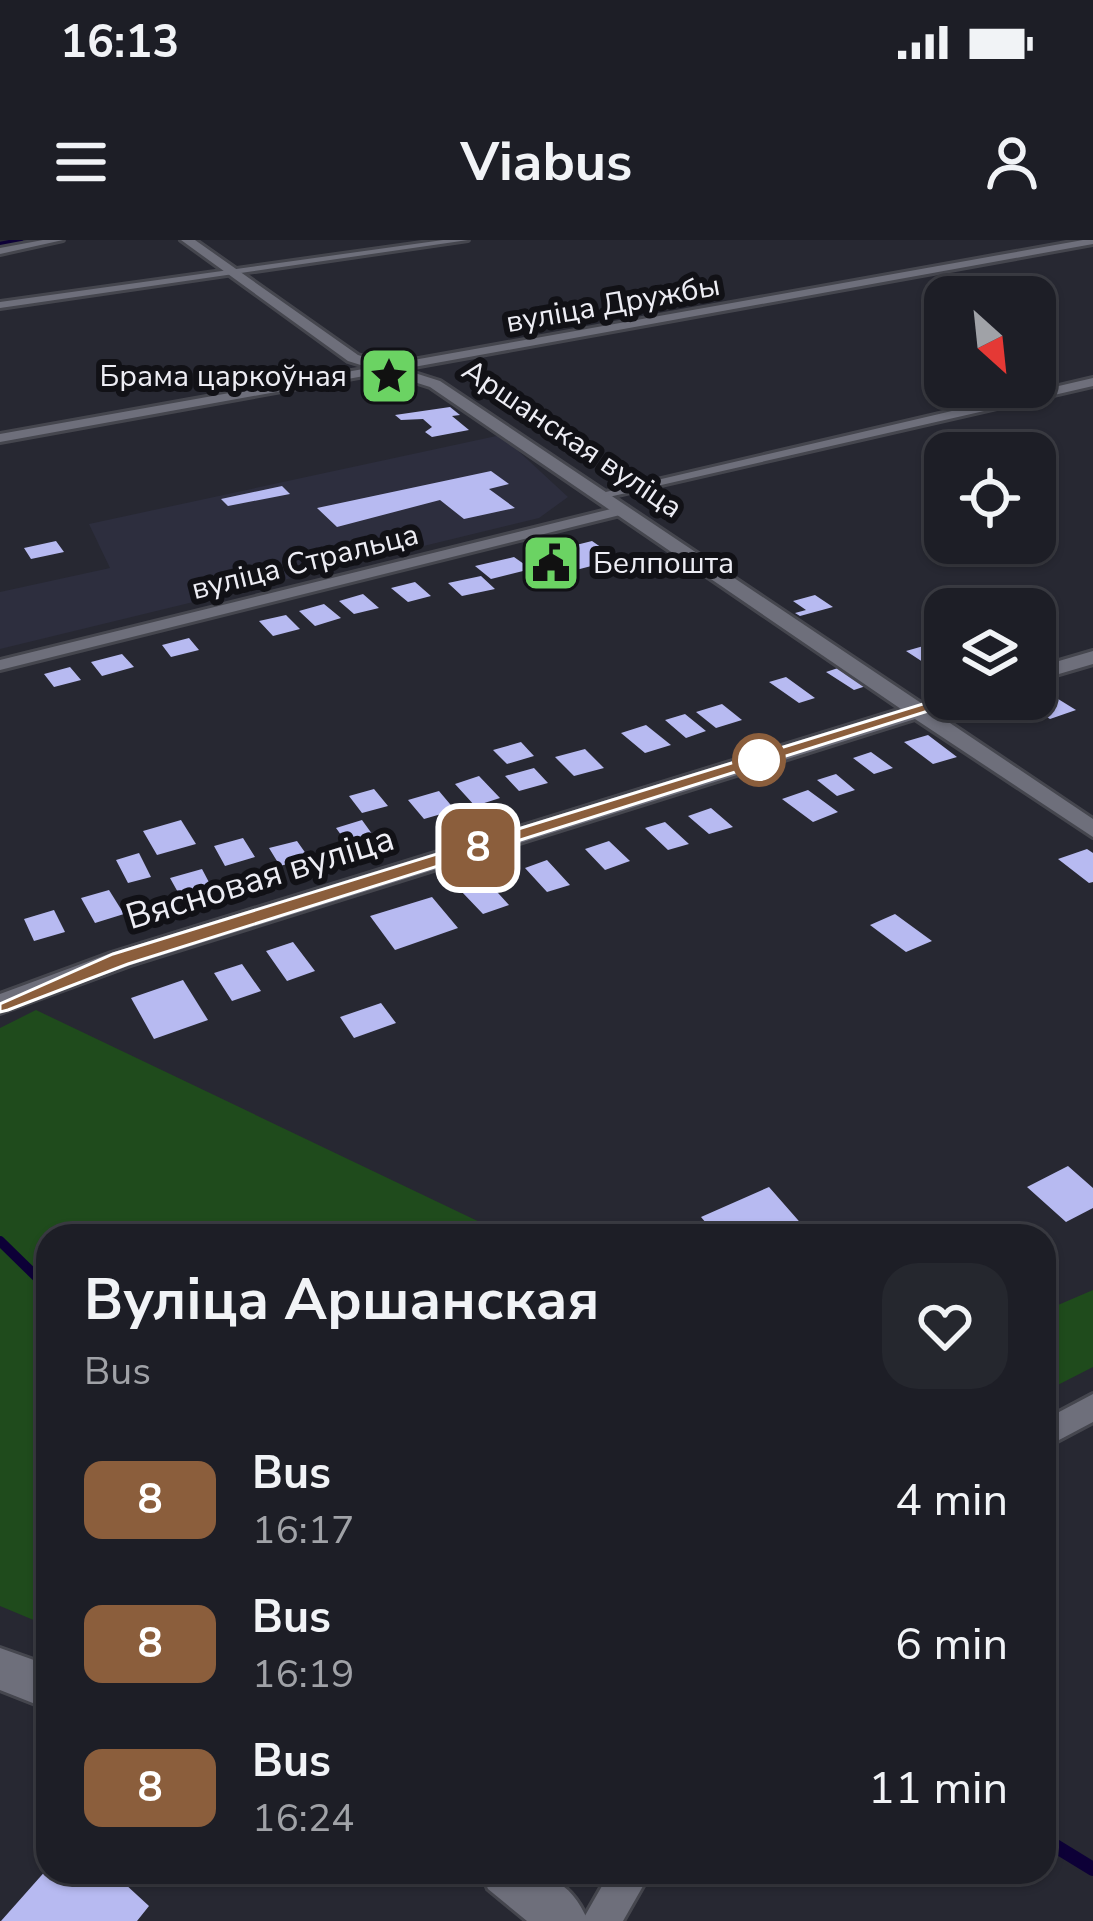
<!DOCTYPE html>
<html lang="en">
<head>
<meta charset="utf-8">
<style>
  body { margin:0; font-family:"Nunito Sans",sans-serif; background:#25272e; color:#f1f3f6; height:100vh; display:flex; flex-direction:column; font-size:45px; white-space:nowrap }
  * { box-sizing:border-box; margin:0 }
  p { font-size:39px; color:#a0a2a7 }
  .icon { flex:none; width:66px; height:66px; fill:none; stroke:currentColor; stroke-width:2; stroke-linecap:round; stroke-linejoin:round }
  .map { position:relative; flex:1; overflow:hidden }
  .side { position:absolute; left:36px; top:984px; width:1020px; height:660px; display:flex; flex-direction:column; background:#1d1e26; border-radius:36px; box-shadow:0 3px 9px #0004,0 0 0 3px #3b3c43 }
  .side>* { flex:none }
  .badge { padding:0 24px; border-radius:18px; font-size:42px; line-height:78px }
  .needle { width:78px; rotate:153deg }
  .buttons { position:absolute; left:924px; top:36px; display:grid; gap:24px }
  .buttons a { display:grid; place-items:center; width:132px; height:132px; border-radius:24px; background:#1d1e26; box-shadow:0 3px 9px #0004,0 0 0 3px #3b3c43; font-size:60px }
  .map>.badge { position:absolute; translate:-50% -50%; box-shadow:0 0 0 6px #fff }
  .round { display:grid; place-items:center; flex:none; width:126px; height:126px; border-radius:36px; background:#25272e }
  .overview { display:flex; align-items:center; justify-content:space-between; height:204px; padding:0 48px }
  h1 { font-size:57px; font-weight:700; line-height:90px }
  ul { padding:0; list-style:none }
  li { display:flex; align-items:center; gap:36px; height:144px; padding:0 48px }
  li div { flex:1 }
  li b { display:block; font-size:45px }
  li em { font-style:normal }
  li .badge { min-width:132px; font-weight:700; text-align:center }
  .status { display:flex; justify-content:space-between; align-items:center; height:84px; padding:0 60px; background:#1d1e26; direction:ltr }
  .status svg { height:33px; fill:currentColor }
  header { display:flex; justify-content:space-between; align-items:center; height:156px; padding:0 48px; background:#1d1e26; font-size:54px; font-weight:700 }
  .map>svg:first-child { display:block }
  .built { fill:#2d2e3e }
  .green { fill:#1f4b1c }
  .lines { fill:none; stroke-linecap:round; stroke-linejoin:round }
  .stream-far2 { stroke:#0d0037; stroke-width:4.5 }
  .stream-far1 { stroke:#0d0037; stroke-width:10 }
  .stream { stroke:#0d0037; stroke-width:14 }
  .building { fill:#b7baf1 }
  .minor-casing { stroke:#45464e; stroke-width:6 }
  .tertiary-casing { stroke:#45464e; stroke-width:6 }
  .minor { fill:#6e6f7b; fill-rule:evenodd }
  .tertiary { fill:#6e6f7b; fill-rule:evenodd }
  .line { fill:#8b5e3c; stroke:#fff; stroke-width:3 }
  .stop-dot { fill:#fff; stroke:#8b5e3c; stroke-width:6 }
  .labels { text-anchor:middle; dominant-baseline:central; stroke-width:12; stroke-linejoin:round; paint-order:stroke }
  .far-street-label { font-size:30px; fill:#ededf4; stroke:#111116 }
  .far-poi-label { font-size:30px; fill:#ededf4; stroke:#111116; text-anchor:end }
  .street-label { font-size:36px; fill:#ededf4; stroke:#111116 }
</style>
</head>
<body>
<div class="status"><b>16:13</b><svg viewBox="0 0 49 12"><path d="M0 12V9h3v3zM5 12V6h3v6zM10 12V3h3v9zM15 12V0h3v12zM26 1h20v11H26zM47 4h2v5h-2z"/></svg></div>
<header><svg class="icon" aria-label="menu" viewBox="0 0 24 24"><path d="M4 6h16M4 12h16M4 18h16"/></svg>Viabus<svg class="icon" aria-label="person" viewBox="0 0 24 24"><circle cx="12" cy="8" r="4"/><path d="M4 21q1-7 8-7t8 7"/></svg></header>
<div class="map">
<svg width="1093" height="1681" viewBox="0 0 1093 1681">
  <rect width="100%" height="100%" fill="#272832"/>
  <!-- built -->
  <path class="built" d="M501,195L568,257L539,278L0,409V352L110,328L89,284Z"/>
  <!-- green -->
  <path class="green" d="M36,770L509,996H48V1386L0,1366V788Z
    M1093,1050V1127L1044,1152V1071Z"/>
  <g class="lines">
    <!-- stream-far2 -->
    <path class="stream-far2" d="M0,4L21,0"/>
    <!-- stream-far1 -->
    <path class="stream-far1" d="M0,1001L48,1048"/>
    <!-- stream -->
    <path class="stream" d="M1044,1599L1093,1629"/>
  </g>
  <!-- building -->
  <path class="building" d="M450,167L460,175L452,176L469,190L432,197L425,192L432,187L423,179L401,180L395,175Z
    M491,231L509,244L489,249L515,268L464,279L440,260L337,287L317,268Z
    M282,246L290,254L228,266L221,259Z
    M56,301L64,312L31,319L24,308Z
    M592,301L618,319L557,335L538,320L554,316L548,312Z
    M514,317L531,329L491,339L475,326Z
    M481,336L495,349L462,356L448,343Z
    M415,342L431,356L408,362L391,348Z
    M1020,345L1050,361L1032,367L1002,351Z
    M363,354L379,368L354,374L339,361Z
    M815,355L833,367L800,376L795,373L806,370L793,361Z
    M324,364L341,378L315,386L299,371Z
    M286,375L300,389L273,396L259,381Z
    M189,398L199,410L171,417L162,405Z
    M927,405L945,416V421L929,426L906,411Z
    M122,414L134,427L102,436L91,422Z
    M70,427L81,440L54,447L44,434Z
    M841,427L869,445L854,450L826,432Z
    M786,437L815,458L799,463L769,442Z
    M1050,454L1076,470L1050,479L1024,463Z
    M722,464L742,480L716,488L696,472Z
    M685,474L706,491L686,498L665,480Z
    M646,485L671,505L645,513L621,493Z
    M928,495L957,517L933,524L904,502Z
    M521,502L534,516L507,524L493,510Z
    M585,509L604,528L574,536L555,517Z
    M871,512L893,528L874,534L853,518Z
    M534,528L548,543L519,551L505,536Z
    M836,534L855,550L837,556L817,540Z
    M479,536L500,558L475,566L455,544Z
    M374,549L388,566L362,573L349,556Z
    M808,550L838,572L813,582L782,559Z
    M439,551L455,570L424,579L408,560Z
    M711,568L733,587L709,594L688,576Z
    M181,580L196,604L157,615L143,591Z
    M362,580L375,598L349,606L336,588Z
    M665,582L689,604L668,610L645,588Z
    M243,598L255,617L225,626L214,606Z
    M297,601L309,618L280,626L269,608Z
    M609,601L630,621L605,630L585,609Z
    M1087,609L1093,613V642L1089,643L1058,619Z
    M139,613L151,637L128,643L116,620Z
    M547,620L570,645L547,652L525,628Z
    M202,629L212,648L180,656L170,638Z
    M488,642L509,665L483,674L461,651Z
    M109,650L124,674L95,683L81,658Z
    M432,657L458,688L395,710L370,676Z
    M54,670L65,692L34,701L24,679Z
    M895,674L932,701L906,712L870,685Z
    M293,702L315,731L287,741L266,711Z
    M242,724L261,751L232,761L214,733Z
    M183,740L208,780L154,799L131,758Z
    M381,763L396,783L354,798L340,777Z
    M1068,926L1093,948V968L1066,982L1027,947Z
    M769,947L812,996H717L701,977Z
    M48,1628V1632H112L149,1666L137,1681H1Z"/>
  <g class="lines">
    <!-- minor casing -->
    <g class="minor-casing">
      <path id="minor" d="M43,0H63L0,14V8Z
        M443,0H468L0,68V62Z
        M1083,0H1093V4L0,202V194Z
        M1093,138V146L600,259L593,255Z
        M623,266L628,267V273L0,430V420Z
        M1093,1154V1182L1044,1208V1180Z
        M610,1632H651L623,1681H582Z"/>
    </g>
    <!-- tertiary casing -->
    <g class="tertiary-casing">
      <path id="tertiary" d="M181,0H195L358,115L440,141L921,463L945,456L968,459L935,473L1093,579V597L915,479L131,725L0,773V754L111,713L901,469L430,147L348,121Z
        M1093,411V424L1035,441V428Z
        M0,1408L48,1425V1469L0,1450Z
        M481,1632C530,1632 566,1628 588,1681H527L488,1649Z"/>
    </g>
    <!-- minor -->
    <use href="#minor" class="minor"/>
    <!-- tertiary -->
    <use href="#tertiary" class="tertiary"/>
  </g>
  <!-- line -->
  <path class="line" d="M952,455L966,459L128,724L8,770L0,772V764L113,714Z"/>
  <!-- icons -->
  <defs>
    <g id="sight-square" transform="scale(3)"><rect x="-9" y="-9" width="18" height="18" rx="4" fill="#6bd363" stroke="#111116"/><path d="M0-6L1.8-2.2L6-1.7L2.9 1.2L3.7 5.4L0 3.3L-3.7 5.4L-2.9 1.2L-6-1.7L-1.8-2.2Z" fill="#111"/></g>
    <g id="civic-square" transform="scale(3)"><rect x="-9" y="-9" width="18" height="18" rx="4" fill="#6bd363" stroke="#111116"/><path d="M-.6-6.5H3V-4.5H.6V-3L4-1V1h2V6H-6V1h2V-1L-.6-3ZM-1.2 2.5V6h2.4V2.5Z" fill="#111"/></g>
  </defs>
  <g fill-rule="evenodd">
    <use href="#sight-square" x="389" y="136"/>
    <use href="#civic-square" x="551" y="323"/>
  </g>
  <!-- markers -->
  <circle class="stop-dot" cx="759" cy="520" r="24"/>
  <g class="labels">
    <!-- far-street labels -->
    <g class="far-street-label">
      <text transform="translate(613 64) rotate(-10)">вуліца Дружбы</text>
      <text transform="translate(572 199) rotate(34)">Аршанская вуліца</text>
      <text transform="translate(305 322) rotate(-14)">вуліца Стральца</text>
    </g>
    <!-- far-poi labels -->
    <g class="far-poi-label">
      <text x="347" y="136">Брама царкоўная</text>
      <text x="593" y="323" text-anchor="start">Белпошта</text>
    </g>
    <!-- street labels -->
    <g class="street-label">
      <text transform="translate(260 638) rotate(-17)">Вясновая вуліца</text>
    </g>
  </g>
</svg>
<div class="buttons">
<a><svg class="needle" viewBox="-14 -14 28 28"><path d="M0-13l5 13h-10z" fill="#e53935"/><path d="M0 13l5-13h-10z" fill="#a0a2a7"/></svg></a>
<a><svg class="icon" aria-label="locate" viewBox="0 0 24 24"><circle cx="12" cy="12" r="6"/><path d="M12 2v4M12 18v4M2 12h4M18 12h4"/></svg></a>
<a><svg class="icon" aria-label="layers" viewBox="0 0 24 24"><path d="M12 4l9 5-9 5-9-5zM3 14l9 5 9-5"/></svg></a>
</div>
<b class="badge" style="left:478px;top:608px;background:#8b5e3c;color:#fff">8</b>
<section class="side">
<div class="overview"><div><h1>Вуліца Аршанская</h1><p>Bus</p></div><a class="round"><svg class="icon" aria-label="heart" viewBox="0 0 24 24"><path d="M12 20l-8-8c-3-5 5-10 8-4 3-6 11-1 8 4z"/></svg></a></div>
<ul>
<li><span class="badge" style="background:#8b5e3c;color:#fff">8</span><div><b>Bus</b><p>16:17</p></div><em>4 min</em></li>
<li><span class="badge" style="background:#8b5e3c;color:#fff">8</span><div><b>Bus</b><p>16:19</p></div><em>6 min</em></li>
<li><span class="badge" style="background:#8b5e3c;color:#fff">8</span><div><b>Bus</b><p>16:24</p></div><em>11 min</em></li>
</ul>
</section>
</div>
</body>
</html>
